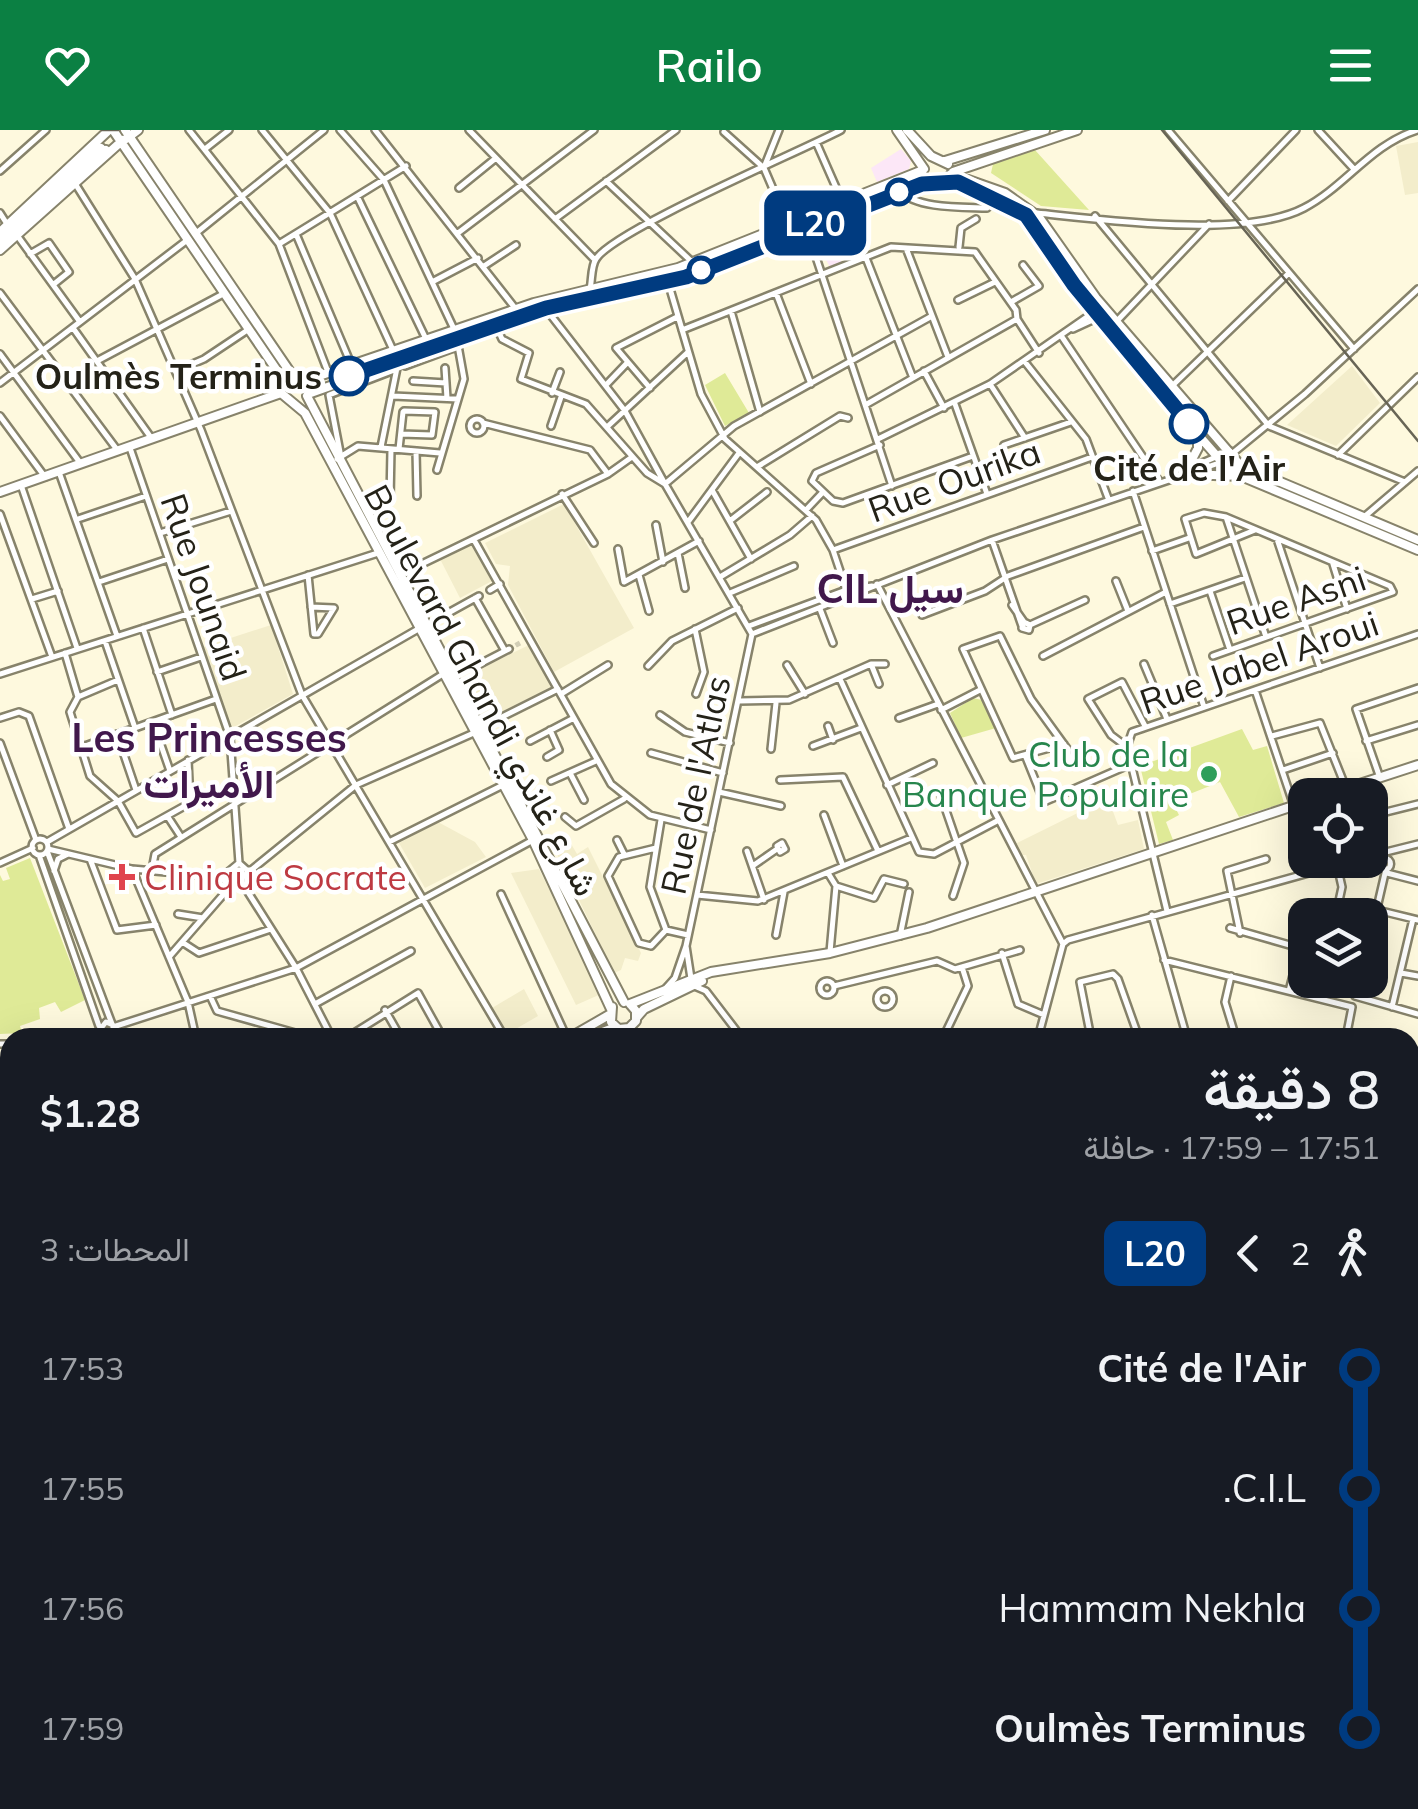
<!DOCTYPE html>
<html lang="ar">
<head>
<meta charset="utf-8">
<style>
  body { margin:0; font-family:Mulish,Vazirmatn,sans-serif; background:#20242c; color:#f1f3f6; direction:rtl; height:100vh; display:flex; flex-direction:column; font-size:38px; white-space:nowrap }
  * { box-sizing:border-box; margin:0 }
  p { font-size:32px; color:#9ea1a6 }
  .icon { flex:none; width:55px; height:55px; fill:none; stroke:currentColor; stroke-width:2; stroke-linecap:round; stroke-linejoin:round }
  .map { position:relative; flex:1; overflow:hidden; direction:ltr }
  .sheet { position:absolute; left:0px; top:898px; width:1420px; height:782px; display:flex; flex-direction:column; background:#171b24; border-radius:30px 30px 0 0; box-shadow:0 10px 40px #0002; direction:rtl }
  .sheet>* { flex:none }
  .badge { padding:0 20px; border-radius:15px; font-size:35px; line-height:65px }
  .tools { position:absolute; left:1288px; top:648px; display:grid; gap:20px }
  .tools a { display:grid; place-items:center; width:100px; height:100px; border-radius:20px; background:#171b24; box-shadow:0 10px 40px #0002; font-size:50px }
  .map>.badge { position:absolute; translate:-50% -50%; box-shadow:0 0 0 5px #fff }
  .legs { display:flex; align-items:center; gap:15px; height:110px; padding:0 40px; font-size:32px }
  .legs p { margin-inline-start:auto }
  .overview { display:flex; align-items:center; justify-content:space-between; height:170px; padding:0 40px }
  h1 { font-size:55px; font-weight:600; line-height:75px }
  ul { padding:0 40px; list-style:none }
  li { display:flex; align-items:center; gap:35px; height:120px; font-size:38px }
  li i { display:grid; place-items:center; width:15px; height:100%; margin:0 12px; background:currentColor }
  li i::after { content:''; width:25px; height:25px; margin:-12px; border:8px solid; border-radius:50%; background:#171b24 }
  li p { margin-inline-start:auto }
  li:first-child i { background:linear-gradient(#0000 50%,currentColor 0) }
  li:last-child i { background:linear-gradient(currentColor 50%,#0000 0) }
  header { display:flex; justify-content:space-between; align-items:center; height:130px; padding:0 40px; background:#0b8043; color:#fff; font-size:45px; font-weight:600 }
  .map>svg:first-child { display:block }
  .commercial { fill:#fce7f7 }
  .built { fill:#f3edcb }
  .green { fill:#dfea97 }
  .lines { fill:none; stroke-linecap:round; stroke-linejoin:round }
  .minor-tunnel { stroke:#d2ceb6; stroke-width:5; stroke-dasharray:5 2.5; stroke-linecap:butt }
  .minor-casing { stroke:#87836b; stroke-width:10 }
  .major-casing { stroke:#87836b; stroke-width:12 }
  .minor { stroke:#fff; stroke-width:5 }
  .major { stroke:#fff; stroke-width:8 }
  .tram { stroke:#686556; stroke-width:2.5 }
  .line-1-casing { stroke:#fff; stroke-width:22 }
  .line-1 { stroke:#003b80; stroke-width:15 }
  .stop-1-dot { fill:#fff; stroke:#003b80; stroke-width:5 }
  .leisure-dot { fill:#2e9e5b; stroke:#fff; stroke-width:4 }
  .health-dot { fill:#e0444e; stroke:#fff; stroke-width:4 }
  .labels { text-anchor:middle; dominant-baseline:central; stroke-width:9; stroke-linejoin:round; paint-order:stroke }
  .stop-label { font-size:35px; font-weight:bold; fill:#242218; stroke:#fff; text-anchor:end }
  .street-label { font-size:35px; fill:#242218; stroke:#fff }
  .leisure-label { font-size:35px; fill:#27864d; stroke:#fff; text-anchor:end }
  .health-label { font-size:35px; fill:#be3a42; stroke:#fff; text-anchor:start }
  .quarter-label { font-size:40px; font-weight:bold; fill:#41184c; stroke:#fff }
</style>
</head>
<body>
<header><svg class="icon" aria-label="menu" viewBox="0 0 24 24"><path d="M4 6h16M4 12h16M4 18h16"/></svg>Railo<svg class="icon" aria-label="heart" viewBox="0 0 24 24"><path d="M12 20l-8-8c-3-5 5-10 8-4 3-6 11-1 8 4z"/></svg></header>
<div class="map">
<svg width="1418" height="1679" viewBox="0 0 1418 1679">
  <rect width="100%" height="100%" fill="#fef9de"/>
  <!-- commercial -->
  <path class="commercial" d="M901,19L911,31L909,39L877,52L871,38Z
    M828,97L842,133L830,137L813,106Z"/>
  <!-- built -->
  <path class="built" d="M1418,12V63L1405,65L1396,16Z
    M1352,236L1380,273L1336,316L1287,295Z
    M564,374L634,498L554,542L508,455L510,436L496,434L485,413Z
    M471,415L492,451L460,468L440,429Z
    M271,495L293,564L234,597L229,595L203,517Z
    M529,515L552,558L485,593L461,548Z
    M1108,668L1118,695L1138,690L1144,719L1036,754L1026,725H1020L1015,714Z
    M438,692L475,712L486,727L425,758L399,713Z
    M570,712L577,724L588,717L641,823L638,831L625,828L621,840L614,843L555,720Z
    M539,739L601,864L576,875L511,743Z
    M524,859L538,886L507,904L492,878Z"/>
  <!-- green -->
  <path class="green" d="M1035,20L1089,80L1041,76L991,43L993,34Z
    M725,243L749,283L725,296L705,255Z
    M973,568L982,570L996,598L961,608L950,583Z
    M1242,599L1253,620L1267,616L1284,673L1239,687L1220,652L1172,671L1179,685L1166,692L1173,710L1159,714L1140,636Z
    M30,728L85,870L61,882L55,872L39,878L40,889L20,896L22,903L0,904V745L3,751L10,749L6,738Z
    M10,950V1128H2L0,954Z
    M1410,1495L1418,1500L1414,1524L1418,1545L1414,1547L1418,1608L1412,1609V1615L1418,1614V1638L1410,1634Z
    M365,1670H575L568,1679H370Z"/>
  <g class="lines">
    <!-- minor-tunnel -->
    <path class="minor-tunnel" d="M509,519L520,513"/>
    <!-- minor casing -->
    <g class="minor-casing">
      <path id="minor" d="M189,0L279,114L328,242
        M262,0L330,83L393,220
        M340,0L384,50L454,199
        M375,0L515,178
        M469,0L595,130
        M1168,0L1354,219
        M1318,0L1353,38
        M724,2L764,38L788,94
        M816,12L842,71
        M205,19L229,0
        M765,35L779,0
        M0,41L46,0
        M606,51L691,131
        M76,55L135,149L201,300L302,565L505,908
        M459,58L496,28
        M900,61C917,79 963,77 987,78L994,70
        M357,66L426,209
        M1228,71L1296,0
        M0,83L7,94
        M1037,83C1105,90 1245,109 1304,78C1346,56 1370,15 1417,0
        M1095,86L1269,296L1405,352
        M555,89L676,0
        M807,100L892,356
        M458,103L594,0
        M195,104L324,0
        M296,104L351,234
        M19,108L80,192
        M279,114L406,36
        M959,117L961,98L976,89
        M906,118L948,227
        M30,124L49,113L69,142L54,154
        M866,128L913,248
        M484,136L516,115
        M432,152L478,128
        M668,152L701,264L725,309L816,390L833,420L849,468
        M590,159C592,151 591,136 596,129C614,100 799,22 841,0
        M0,163L118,321
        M776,163L811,254
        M958,170L995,152
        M1011,172L1039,156L1023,135
        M546,179L625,281L665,354L734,296L932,186
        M731,181L760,282
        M1116,192L1209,94
        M73,198L152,309
        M497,198L502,209L529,223L521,249L586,274L647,343L665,354L752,504
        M1073,199L1099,187
        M682,200L891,117L975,122L1016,180L1017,189L1039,223
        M1062,207L1159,351
        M0,224L81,334
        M97,231L225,163
        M1025,232L1086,309L1108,368
        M405,236L459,216
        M445,238L447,268
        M176,241L204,229L249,199
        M924,241L944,278
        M413,251L446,253
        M0,253L186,111
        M990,254L1025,308
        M606,255L627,233
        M1171,257L1289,143
        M650,258L616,218L677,187
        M552,263L560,242
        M393,266L458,269
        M867,274L1017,189
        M955,274L987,364
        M0,286L45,347
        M470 296a7 7 0 1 1 14 0a7 7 0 1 1-14 0Z
        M483,293L590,320L608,344
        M551,296L561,267
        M607,297L688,222
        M878,309L990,254L1094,182
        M880,315L816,343L812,351L833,371L843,373L973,326
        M1004,315L1071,292
        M381,317L397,238
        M130,318L230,607L239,733
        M399,319L403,282L404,281L435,282L432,305L401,304
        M416,321L417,366
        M340,322L329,265L397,239
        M1338,325L1418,247
        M337,329L358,316L440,323
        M757,337L840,286L848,288
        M1190,338L1230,321
        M437,340L464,249L457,210
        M59,342L117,506
        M21,355L77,518
        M712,360L751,429
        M1133,361L1204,577
        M562,364L594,413
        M390,370L391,319
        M806,380L823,362
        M0,384L52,527
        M1226,387L1266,507
        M1364,387L1418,341
        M78,389L146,366
        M731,390L767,362
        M688,392L739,323
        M656,395L663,432
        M160,403L231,381
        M1277,409L1320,538
        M474,410L611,654L650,685L711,700
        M992,410L1022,496
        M618,419L624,452L699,411
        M833,420L1092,327
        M1152,421L1189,408
        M678,423L685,458
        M1333,434L1347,479
        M308,445L314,504H318L334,478L311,477
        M399,445L608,344L632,327
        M639,445L649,481
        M720,447L790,405L812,386
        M1116,451L1128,481
        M99,452L168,429
        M877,454L1063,814
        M490,460L500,454
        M1210,461L1230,520
        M730,463L794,436
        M475,468L505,521
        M32,469L58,461
        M1170,474L1245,448
        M1012,475L1024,492
        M820,479L833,513
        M450,482L479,466
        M922,485L985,461L1008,446L1144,397
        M1030,495L1029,500L1022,498L1024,492L1030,495L1085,470
        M749,496L846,460L872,456
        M143,498L172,585
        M695,499L704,542L696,564
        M752,504L992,410L1222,332L1305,264L1418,159
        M105,511L135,598
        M65,523L78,567
        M1043,526L1166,462
        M1213,526L1393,462L1390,456L1226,387L1204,383L1185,389L1196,424L1255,400
        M871,534L879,554
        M1144,534L1167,589
        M787,535L805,564
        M476,536L509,519
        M648,536L672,511L738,478
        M157,542L201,527
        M0,544L378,423
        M840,549L919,722L934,724L997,691
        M118,550L78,567L70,582L90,646L118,671L136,703L190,673L188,630
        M1255,560L1305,709
        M561,564L608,535
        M739,571L789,570L871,534H885
        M941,580L980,560
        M660,585L685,602L730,613
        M0,588L19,582L29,586L69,699
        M899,588L938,574
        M153,592L170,641
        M828,596L833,610
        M482,597L558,559
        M117,604L136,660
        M1272,606L1320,593L1346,658
        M530,611L574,588
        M1366,611L1418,595
        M0,613L36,710
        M1064,614L1013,628L963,519L1000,506L1031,569L1068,620
        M813,616L861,598
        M82,617L216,569
        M1127,617L1111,605L1088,569L1122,552L1145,596
        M771,619L776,573
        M651,623L723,643
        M1025,625L1044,672L1131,634
        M547,627L559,620L550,600
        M1283,640L1333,623
        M570,643L584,670
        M1380,648L1356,579L1418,558
        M780,650L843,647L878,721
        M551,651L596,631
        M887,655L933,633
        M719,662L781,676
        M941,666L964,733L953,766
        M824,685L843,736
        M1370,686L1418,674
        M168,687L181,707
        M565,687L576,696L624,669
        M661,690L650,757L666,800L688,805
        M32 717a8 8 0 1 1 16 0a8 8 0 1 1-16 0Z
        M617,710L624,724
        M47,712L420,498
        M389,712L503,655
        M782,713L785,719L780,722L777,716Z
        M656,718L619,727L608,746L639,813L651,816L666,800
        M48,719L132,739L222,747
        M47,721L112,894
        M747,721L764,770
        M39,725L99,896
        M1370,726L1418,714
        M1379.5 734a5.5 5.5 0 1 1 11 0a5.5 5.5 0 1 1-11 0Z
        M90,729L117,800L156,795
        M1311,730L1314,741
        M0,733L33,718
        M754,735L777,719
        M132,739L188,872L196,908
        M152,740L155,724L443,544
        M54,741L58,729L68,724
        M828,743L836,756L830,822
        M1387,743L1418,751
        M239,748L296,838L332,908
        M836,756L874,768L884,749L904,754
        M229,758L222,747L239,733L248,741
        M501,764L567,908
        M697,765L758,771L911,708
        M1377,780L1418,790
        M1167,781L1127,617L1132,602L1418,504
        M178,784L203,788
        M1152,785L1187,908
        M1336,785L1342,757L1337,735
        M1230,798L1300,818
        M1240,803L1227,741L1266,729
        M776,805L784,762
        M900,806L909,762
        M1370,808L1386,739
        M182,812L199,823L271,799
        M686,816L692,855L706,861L742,908
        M1002,823L1018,874L1044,885
        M169,827L229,758L356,655L476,602
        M1164,830L1352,877
        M1401,843L1418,846
        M1231,846L1225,872L1236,908
        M820 858a7 7 0 1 1 14 0a7 7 0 1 1-14 0Z
        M834,856L937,831L955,839L1020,820
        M666,858L675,848L686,816L752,504
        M1289,861L1305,798
        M877 869a8 8 0 1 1 16 0a8 8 0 1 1-16 0Z
        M210,866L217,881L313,908
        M1355,866L1418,884
        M1355,866L1359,850
        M315,874L411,821
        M1392,877L1413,789
        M385,880L401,908
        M113,897L296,838L533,710
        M98,902L106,892L113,895V903
        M82,908L98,902
        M265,908L268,896
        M346,908L418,863L443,908
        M743,908H755
        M943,908L968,856L962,837
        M1038,908L1063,814L1068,810L1355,730
        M1091,908L1080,852L1113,844L1118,849L1139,908
        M1346,908L1352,877
        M0,914H10
        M1410,944L1418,946
        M1410,1019L1418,1021
        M1410,1063L1418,1061
        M0,1160L5,1173
        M0,1203L10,1202
        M1410,1294L1418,1292
        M1410,1323L1418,1359
        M1410,1409L1418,1396
        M0,1458L10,1441
        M0,1631L10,1633
        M1410,1656L1418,1653
        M83,1670L99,1679
        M1001,1670L1006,1679
        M1226,1670L1232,1679
        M0,1672V1679
        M33,1679V1670
        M77,1679L78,1670
        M110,1679L116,1670
        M166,1679L171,1670
        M198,1679L208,1670
        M265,1679L273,1670
        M315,1679L316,1670
        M714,1679L715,1670
        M735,1679L757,1670
        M948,1679L972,1672L995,1679
        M1301,1679L1351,1670"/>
    </g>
    <!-- major casing -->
    <g class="major-casing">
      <path id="major" d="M113,0L278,242L281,263
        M125,0L292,245
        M897,0L924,39
        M907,0L931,26L948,34
        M126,9L138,0
        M945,31L1045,0
        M953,42L1077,0
        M951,44L1005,63L1039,87L1096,168L1240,335L1418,410
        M0,102L109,0
        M0,108L101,18
        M0,117L106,20
        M0,120L123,10
        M282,253L292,245L319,246L534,173L678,138L923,40
        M281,263L305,283L533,710L611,879
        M308,264L546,179L685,147L922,53L958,52L1025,85L1074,155L1164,266L1222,332L1241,346
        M307,266L624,872
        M1187,339L1198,318V303
        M1185,344L1241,346L1418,420
        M0,362L281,263
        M1326,665L1418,635
        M630,874L711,842L830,823L927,798L1305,672
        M612,877L611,892L628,908
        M637,887L644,879L702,851
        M619,899L629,898L636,891V881L630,874
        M569,908L609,885
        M586,908L616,897
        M1410,1138L1418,1136
        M1410,1145L1418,1143
        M0,1325L10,1334
        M0,1336L10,1345
        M0,1373H10
        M0,1379H10
        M1410,1480L1418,1485
        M1410,1488L1418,1493
        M3,1524L10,1533
        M0,1559L10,1558
        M0,1567L10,1566
        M227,1670L243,1679
        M247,1670L262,1679
        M1209,1679L1217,1670"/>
    </g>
    <!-- minor -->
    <use href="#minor" class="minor"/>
    <!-- major -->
    <use href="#major" class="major"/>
    <!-- tram -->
    <path class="tram" d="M102,0H118
      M1162,0L1418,311"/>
  </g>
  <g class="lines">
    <!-- line-1 casing -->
    <g class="line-1-casing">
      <path id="line-1" d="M349,246L546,178L686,147L922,54L958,52L1026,85L1074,155L1189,294"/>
    </g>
    <!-- line-1 -->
    <use href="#line-1" class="line-1"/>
  </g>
  <!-- markers -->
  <g class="stop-1-dot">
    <circle cx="899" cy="62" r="12"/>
    <circle cx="701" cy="140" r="12"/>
    <circle cx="349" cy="246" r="18"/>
    <circle cx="1189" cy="294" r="18"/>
  </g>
  <circle class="leisure-dot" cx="1209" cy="644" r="10"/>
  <path class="health-dot" d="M117 732h10v10h10v10h-10v10h-10v-10h-10v-10h10z"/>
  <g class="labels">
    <!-- stop labels -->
    <g class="stop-label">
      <text x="322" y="246">Oulmès Terminus</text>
      <text x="1189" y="338" text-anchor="middle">Cité de l'Air</text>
    </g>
    <!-- street labels -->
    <g class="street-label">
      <text transform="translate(954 350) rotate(-20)">Rue Ourika</text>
      <text transform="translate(204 457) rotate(71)">Rue Jounaid</text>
      <text transform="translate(1296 470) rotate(-19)">Rue Asni</text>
      <text transform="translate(1259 532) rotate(-19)">Rue Jabel Aroui</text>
      <text transform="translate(482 560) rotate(62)">Boulevard Ghandi شارع غاندي</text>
      <text transform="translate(695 655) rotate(-78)">Rue de l'Atlas</text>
    </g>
    <!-- leisure labels -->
    <g class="leisure-label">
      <text x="1189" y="624">Club de la<tspan x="1189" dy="40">Banque Populaire</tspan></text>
    </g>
    <!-- health labels -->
    <g class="health-label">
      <text x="144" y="747">Clinique Socrate</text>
    </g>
    <!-- quarter labels -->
    <g class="quarter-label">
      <text x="890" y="458">CIL سيل</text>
      <text x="209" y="607">Les Princesses<tspan x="209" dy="46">الأميرات</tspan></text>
    </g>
  </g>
</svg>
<div class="tools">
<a><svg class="icon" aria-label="locate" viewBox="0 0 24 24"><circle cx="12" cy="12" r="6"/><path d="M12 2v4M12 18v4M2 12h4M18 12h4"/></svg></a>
<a><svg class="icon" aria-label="layers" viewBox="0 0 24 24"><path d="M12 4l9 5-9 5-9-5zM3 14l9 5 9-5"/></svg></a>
</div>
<b class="badge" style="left:815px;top:93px;background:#003b80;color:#fff">L20</b>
<section class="sheet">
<div class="overview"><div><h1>8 دقيقة</h1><p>17:51 – 17:59 · حافلة</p></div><b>$1.28</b></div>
<div class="legs"><svg class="icon" aria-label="walk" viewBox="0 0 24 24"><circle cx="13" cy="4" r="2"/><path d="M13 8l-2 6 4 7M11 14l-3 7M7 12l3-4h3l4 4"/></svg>2<svg class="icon" aria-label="back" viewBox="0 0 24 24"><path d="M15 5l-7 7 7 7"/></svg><b class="badge" style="background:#003b80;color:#fff">L20</b><p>المحطات: 3</p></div>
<ul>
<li><i style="color:#003b80"></i><b>Cité de l'Air</b><p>17:53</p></li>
<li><i style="color:#003b80"></i><span>C.I.L.</span><p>17:55</p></li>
<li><i style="color:#003b80"></i><span>Hammam Nekhla</span><p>17:56</p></li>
<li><i style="color:#003b80"></i><b>Oulmès Terminus</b><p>17:59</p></li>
</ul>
</section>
</div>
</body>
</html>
